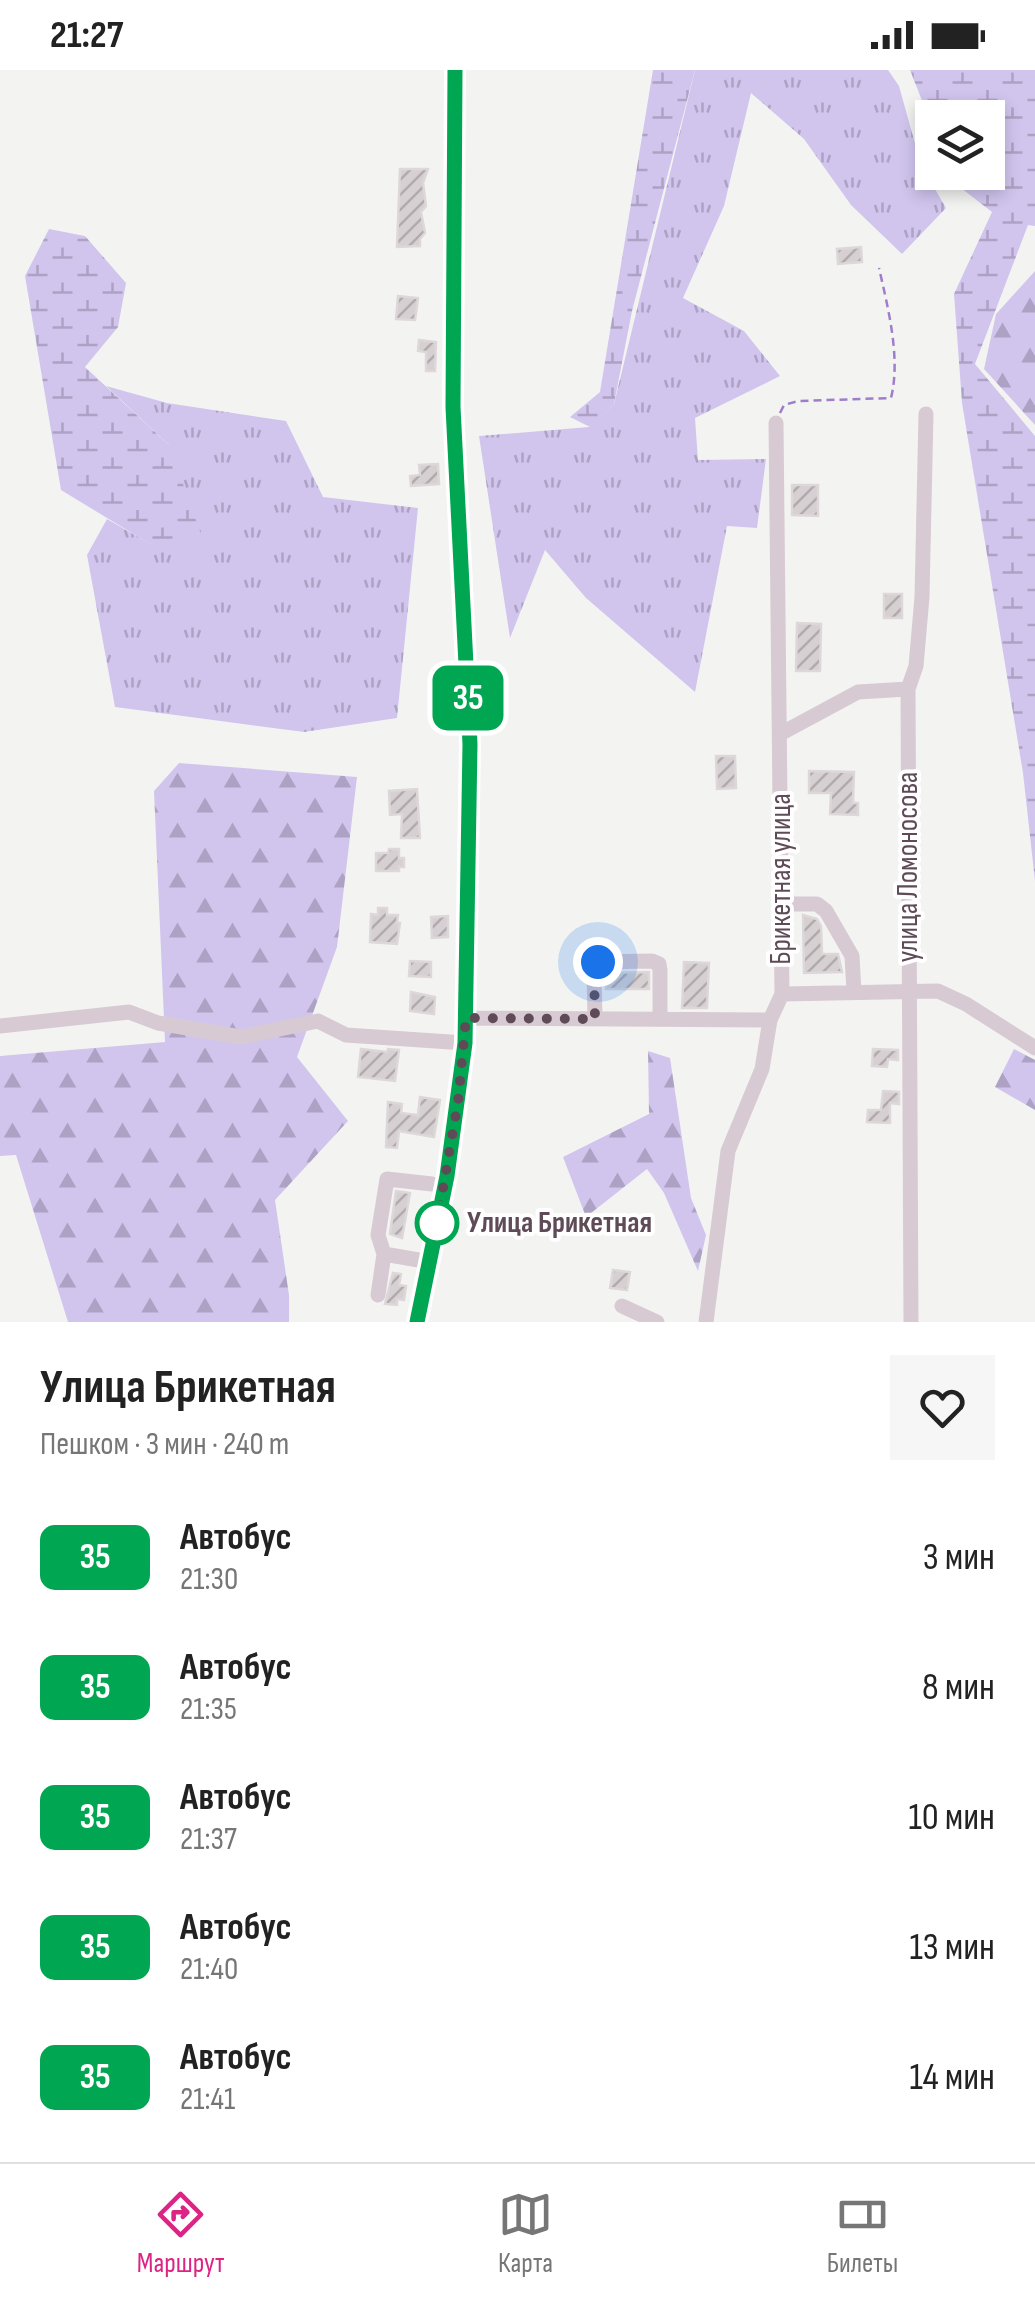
<!DOCTYPE html>
<html lang="ru">
<head>
<meta charset="utf-8">
<style>
  body { margin:0; font-family:"Sofia Sans Condensed",sans-serif; background:#f6f6f6; color:#222; height:100vh; display:flex; flex-direction:column; font-size:38px; white-space:nowrap }
  * { box-sizing:border-box; margin:0 }
  p { font-size:32px; color:#767676 }
  .icon { flex:none; width:55px; height:55px; fill:none; stroke:currentColor; stroke-width:2; stroke-linecap:round; stroke-linejoin:round }
  .map { position:relative; height:1252px; overflow:hidden }
  .details { display:flex; flex-direction:column; background:#fff; flex:1 }
  .details>* { flex:none }
  .badge { padding:0 20px; border-radius:15px; font-size:35px; line-height:65px }
  .tools { position:absolute; left:915px; top:30px; display:grid; gap:20px }
  .tools a { display:grid; place-items:center; width:90px; height:90px; border-radius:0px; background:#fff; box-shadow:0 5px 15px #0003; font-size:50px }
  .you { position:absolute; width:50px; height:50px; margin:-25px; border:8px solid #fff; border-radius:50%; background:#1a73e8; box-shadow:0 0 0 15px #1a73e833 }
  .map>.badge { position:absolute; translate:-50% -50%; box-shadow:0 0 0 5px #fff }
  .round { display:grid; place-items:center; flex:none; width:105px; height:105px; border-radius:0px; background:#f6f6f6 }
  .headline { display:flex; align-items:center; justify-content:space-between; height:170px; padding:0 40px }
  h1 { font-size:48px; font-weight:700; line-height:75px }
  ul { padding:0; list-style:none }
  li { display:flex; align-items:center; gap:30px; height:130px; padding:0 40px }
  li div { flex:1 }
  li b { display:block; font-size:38px }
  li em { font-style:normal }
  li .badge { min-width:110px; font-weight:700; text-align:center }
  .status { display:flex; justify-content:space-between; align-items:center; height:70px; padding:0 50px; background:#fff; direction:ltr }
  .status svg { height:28px; fill:currentColor }
  .menu { display:flex; justify-content:space-around; align-items:center; height:140px; border-top:2px solid #e0e0e0; background:#fff; font-size:28px; color:#767676 }
  .menu a { display:grid; justify-items:center; gap:5px }
  .menu .on { color:#dd2485 }
  .map>svg:first-child { display:block }
  .grass { fill:url(#grass-tufts) }
  .forest { fill:url(#forest-firs) }
  .wetland { fill:url(#wetland-marsh) }
  .building { fill:url(#building-hatch); stroke:#ddd7d9; stroke-width:2.5 }
  .lines { fill:none; stroke-linecap:round; stroke-linejoin:round }
  .path { stroke:#9e7ecb; stroke-width:2.5; stroke-dasharray:8 5; stroke-linecap:butt }
  .minor { stroke:#d8cad3; stroke-width:15 }
  .line-casing { stroke:#fff; stroke-width:22 }
  .line { stroke:#00a651; stroke-width:15 }
  .walk { stroke:#5f4b57; stroke-width:10; stroke-dasharray:0 18 }
  .stop-dot { fill:#fff; stroke:#00a651; stroke-width:5 }
  .labels { text-anchor:middle; dominant-baseline:central; stroke-width:8; stroke-linejoin:round; paint-order:stroke }
  .street-label { font-size:30px; fill:#5f4b57; stroke:#fff }
  .stop-label { font-size:30px; font-weight:bold; fill:#5f4b57; stroke:#fff; text-anchor:start }
</style>
</head>
<body>
<div class="status"><b>21:27</b><svg viewBox="0 0 49 12"><path d="M0 12V9h3v3zM5 12V6h3v6zM10 12V3h3v9zM15 12V0h3v12zM26 1h20v11H26zM47 4h2v5h-2z"/></svg></div>
<div class="map">
<svg width="1035" height="1252" viewBox="0 0 1035 1252">
  <defs>
    <pattern id="grass-tufts" width="24" height="20" patternUnits="userSpaceOnUse" patternTransform="scale(2.5)"><rect width="24" height="20" fill="#d1c5ee"/><path d="M3 7l-1-3M5 7V3M7 7l1-3M15 17l-1-3M17 17v-4M19 17l1-3" fill="none" stroke="#ada2c4"/></pattern>
    <pattern id="forest-firs" width="22" height="20" patternUnits="userSpaceOnUse" patternTransform="scale(2.5)"><rect width="22" height="20" fill="#d1c5ee"/><path d="M5 1l3.5 6h-7zM16 11l3.5 6h-7z" fill="#ada2c4"/></pattern>
    <pattern id="wetland-marsh" width="20" height="14" patternUnits="userSpaceOnUse" patternTransform="scale(2.5)"><rect width="20" height="14" fill="#d1c5ee"/><path d="M1 5h8M5 5V1M11 12h8M15 12V8" fill="none" stroke="#ada2c4"/></pattern>
    <pattern id="building-hatch" width="6" height="6" patternUnits="userSpaceOnUse" patternTransform="scale(2.5)"><rect width="6" height="6" fill="#d6d0d2"/><path d="M-1 1l2-2M0 6l6-6M5 7l2-2" fill="none" stroke="#b1abad"/></pattern>
  </defs>
  <rect width="100%" height="100%" fill="#f3f4f2"/>
  <!-- grass -->
  <path class="grass" d="M695,0H888L899,16L921,95L946,138L902,184L851,135L804,69L751,23L724,136L683,228L744,261L780,306L695,348L698,390L766,389L757,458L727,456L695,622L586,528L545,480L510,568L479,366L589,357L614,334Z
    M106,316L167,333L286,351L323,427L418,438L397,648L304,662L115,637L87,485L107,449L154,476L169,375Z"/>
  <!-- forest -->
  <path class="forest" d="M1035,201V355L984,299L996,244Z
    M179,693L357,707L337,877L297,987L348,1051L275,1130L289,1225V1252H68L16,1085L0,1086V986L165,972L154,721Z
    M1014,979L1035,990V1040L995,1017Z
    M648,981L670,988L691,1128L706,1165L698,1201L664,1123L647,1099L586,1147L563,1087L649,1044Z"/>
  <!-- wetland -->
  <path class="wetland" d="M653,0H695L632,241L614,334L590,357L570,347L600,322Z
    M910,0H1035V156L1028,155L975,294L1035,366V811L1023,703L962,333L954,224L992,142L948,108L946,103L988,102V48H932V56Z
    M49,159L85,166L126,213L118,257L85,297L169,375L202,467L168,485L61,420L25,206Z"/>
  <!-- building -->
  <path class="building" d="M400,99H428L423,113L426,136L421,142L425,163L420,169V176L397,177Z
    M861,177L862,192L838,194L837,179Z
    M398,226L418,228L415,250L396,249Z
    M419,270L436,272L435,301H426V282L418,281Z
    M438,394L439,414L411,416L410,406L420,405L419,395Z
    M792,415H818V446L792,445Z
    M884,524H902V548H884Z
    M797,553L821,554L820,601H796Z
    M716,686H735L736,718L717,719Z
    M809,701L854,702L853,733H858V745L830,744L831,723H809Z
    M417,719L420,768H401L402,744L390,745L389,721Z
    M389,779H399V788H404V797H399V801H376V783H388Z
    M378,838H387V845H398L397,853H400L397,874L370,872L371,844L378,845Z
    M803,845L817,849L821,856L822,884H838L842,902L804,903Z
    M448,846V867L432,868L431,847Z
    M410,891L431,892V907L409,906Z
    M684,892L709,893L707,938H682Z
    M649,902V919H606L605,903Z
    M411,922L435,927L434,944L410,941Z
    M361,979L387,982L388,979L399,980L395,1011L358,1007Z
    M873,979L898,980V990L888,989L887,997L872,996Z
    M883,1021L899,1022V1034L890,1033V1053L867,1052L868,1040H881Z
    M420,1027L440,1030L434,1067L399,1061L397,1078L386,1077L388,1032L402,1034L401,1043L418,1045Z
    M396,1121L410,1123L402,1168L390,1164Z
    M613,1200L630,1202L627,1220L610,1218Z
    M393,1203L401,1204L399,1215L406,1216L404,1230L397,1229V1235L385,1234Z"/>
  <g class="lines">
    <!-- path -->
    <path class="path" d="M780,343L784,335L798,331L891,328C901,288 888,238 879,198"/>
    <!-- minor -->
    <path class="minor" d="M780,664L858,622L908,619
      M783,834H817L826,841L852,886L854,922
      M782,924L938,921L966,934L1035,978
      M466,948L770,950
      M595,949L594,901L598,892L652,891L659,894L660,900V949
      M0,956L129,942L158,953L241,967L318,951L346,965L465,973
      M430,1192L384,1184L378,1165L387,1109L432,1114
      M378,1225L384,1184
      M622,1236L657,1252
      M417,1252L447,1106L465,973L470,674L453,337L455,0
      M706,1252L728,1081L762,999L770,950L782,924L776,353
      M911,1252L908,619L916,596L922,527L926,344"/>
  </g>
  <g class="lines">
    <!-- line casing -->
    <g class="line-casing">
      <path id="line" d="M417,1252L447,1106L465,973L470,674L453,337L455,0"/>
    </g>
    <!-- line -->
    <use href="#line" class="line"/>
    <!-- walk -->
    <path class="walk" d="M437,1153L458,1032L466,948L595,949L594,901L598,892"/>
  </g>
  <!-- markers -->
  <circle class="stop-dot" cx="437" cy="1153" r="20"/>
  <g class="labels">
    <!-- street labels -->
    <g class="street-label">
      <text transform="translate(908 797) rotate(-90)">улица Ломоносова</text>
      <text transform="translate(781 809) rotate(-90)">Брикетная улица</text>
    </g>
    <!-- stop labels -->
    <g class="stop-label">
      <text x="467" y="1153">Улица Брикетная</text>
    </g>
  </g>
</svg>
<div class="tools">
<a><svg class="icon" aria-label="layers" viewBox="0 0 24 24"><path d="M12 4l9 5-9 5-9-5zM3 14l9 5 9-5"/></svg></a>
</div>
<div class="you" style="left:598px;top:892px"></div>
<b class="badge" style="left:468px;top:628px;background:#00a651;color:#fff">35</b>
</div>
<section class="details">
<div class="headline"><div><h1>Улица Брикетная</h1><p>Пешком · 3 мин · 240 m</p></div><a class="round"><svg class="icon" aria-label="heart" viewBox="0 0 24 24"><path d="M12 20l-8-8c-3-5 5-10 8-4 3-6 11-1 8 4z"/></svg></a></div>
<ul>
<li><span class="badge" style="background:#00a651;color:#fff">35</span><div><b>Автобус</b><p>21:30</p></div><em>3 мин</em></li>
<li><span class="badge" style="background:#00a651;color:#fff">35</span><div><b>Автобус</b><p>21:35</p></div><em>8 мин</em></li>
<li><span class="badge" style="background:#00a651;color:#fff">35</span><div><b>Автобус</b><p>21:37</p></div><em>10 мин</em></li>
<li><span class="badge" style="background:#00a651;color:#fff">35</span><div><b>Автобус</b><p>21:40</p></div><em>13 мин</em></li>
<li><span class="badge" style="background:#00a651;color:#fff">35</span><div><b>Автобус</b><p>21:41</p></div><em>14 мин</em></li>
</ul>
</section>
<nav class="menu">
<a class="on"><svg class="icon" aria-label="directions" viewBox="0 0 24 24"><path d="M12 3l9 9-9 9-9-9zM9 14v-3h6M13 9l2 2-2 2"/></svg>Маршрут</a>
<a><svg class="icon" aria-label="map" viewBox="0 0 24 24"><path d="M3 6l6-2 6 2 6-2v14l-6 2-6-2-6 2zM9 4v14M15 6v14"/></svg>Карта</a>
<a><svg class="icon" aria-label="tickets" viewBox="0 0 24 24"><path d="M3 7h18v10H3zM15 7v10"/></svg>Билеты</a>
</nav>
</body>
</html>
